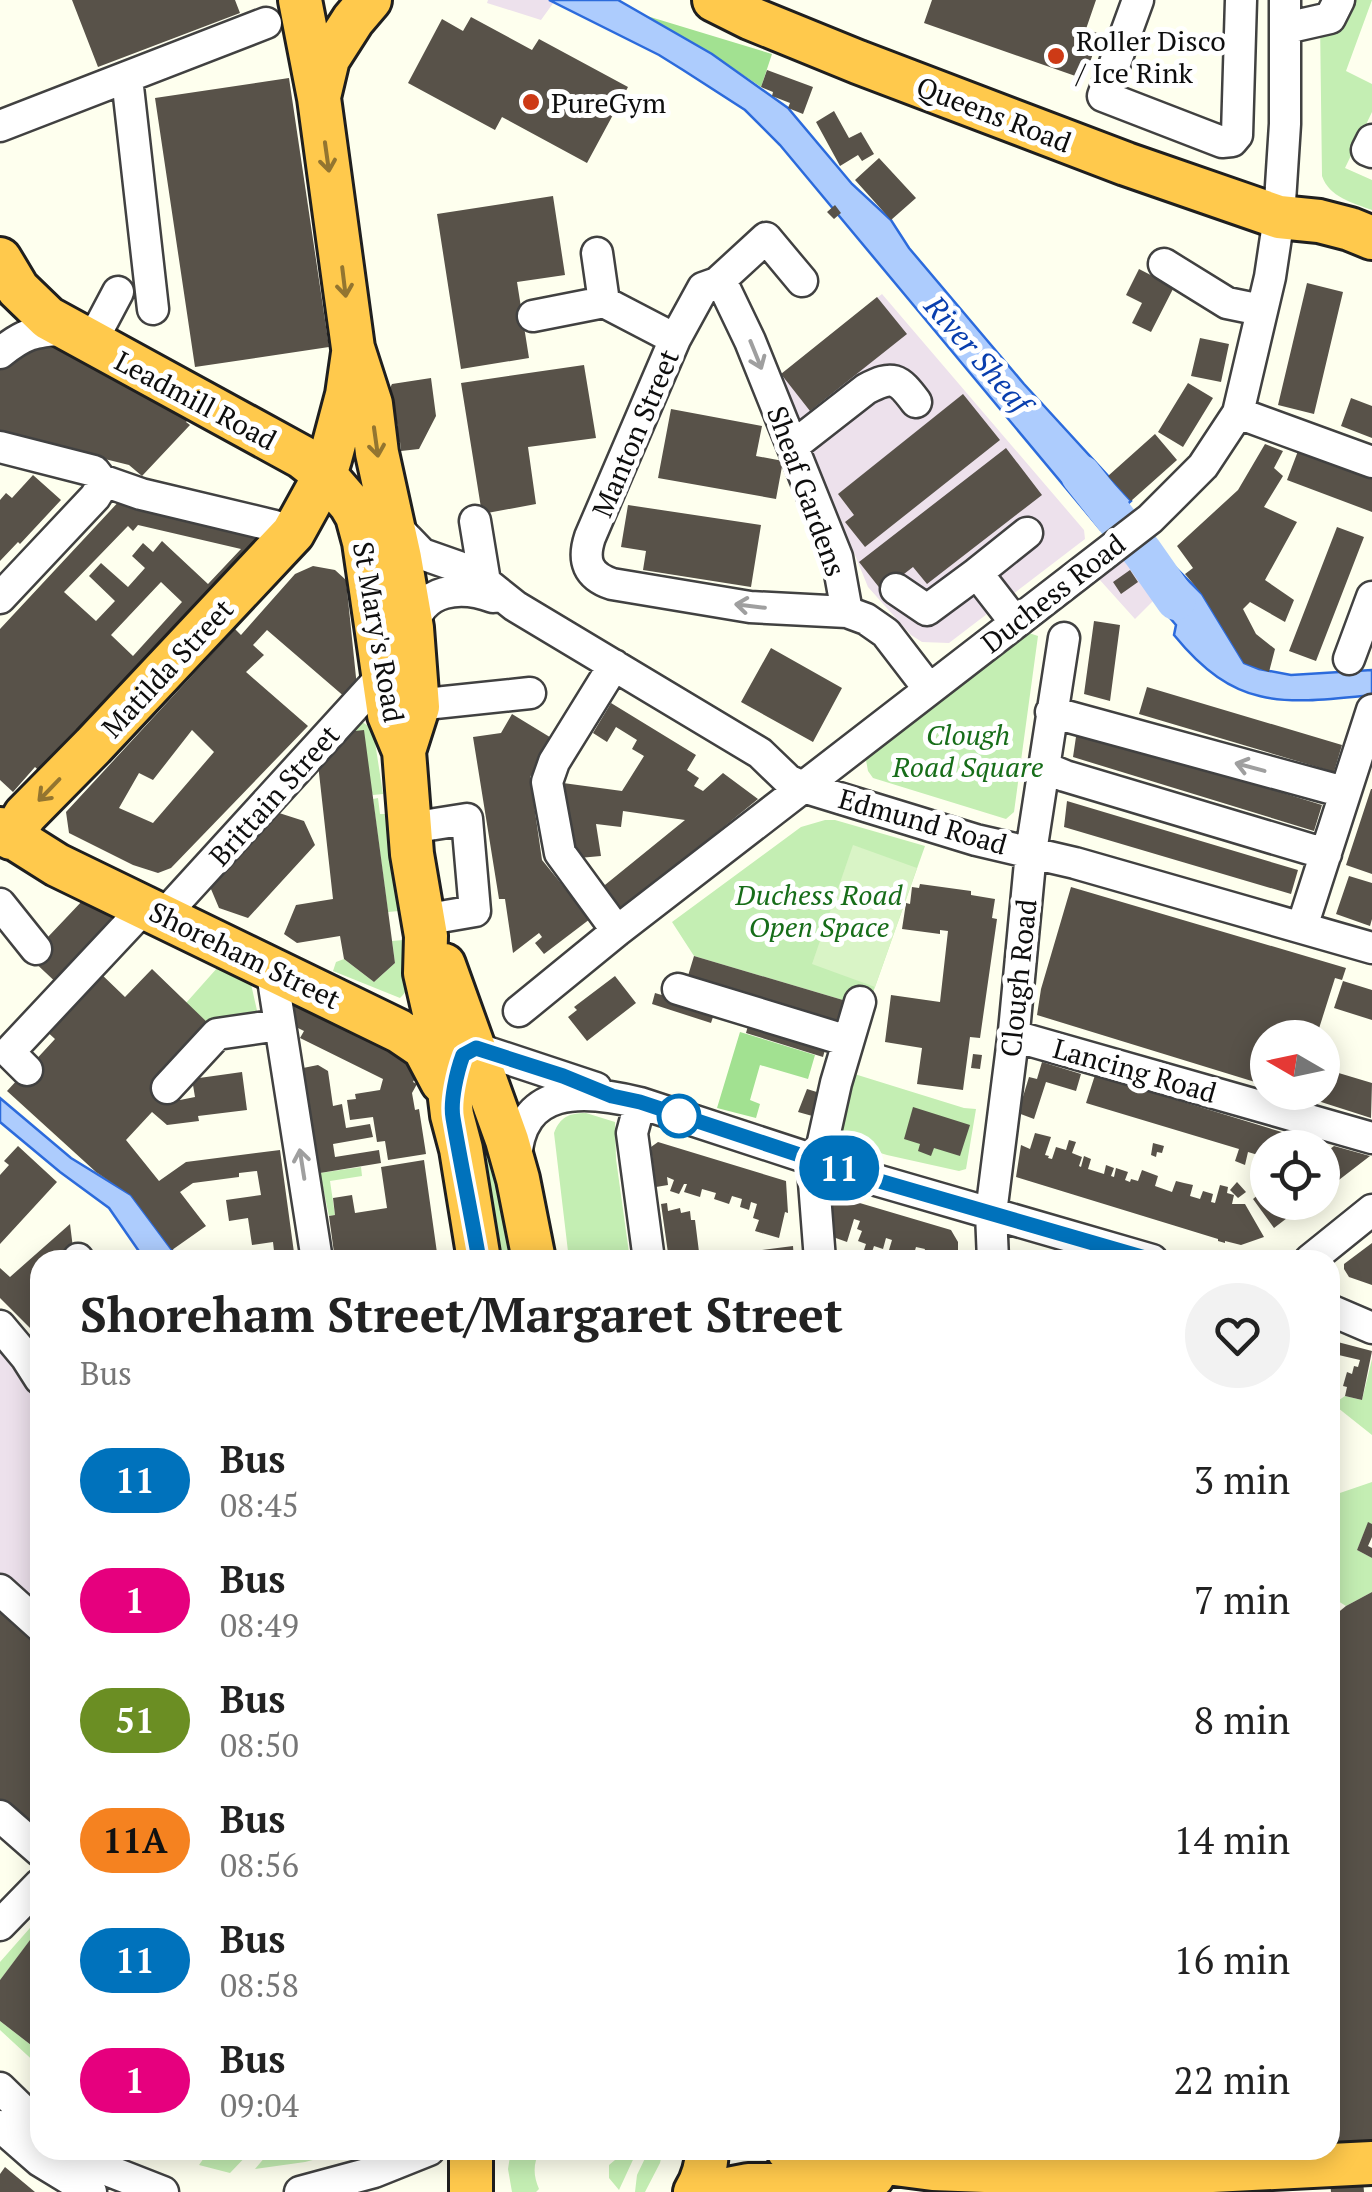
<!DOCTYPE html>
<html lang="en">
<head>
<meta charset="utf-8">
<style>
  body { margin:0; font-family:"PT Serif",serif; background:#f2f2f2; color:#222; height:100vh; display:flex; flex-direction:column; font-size:38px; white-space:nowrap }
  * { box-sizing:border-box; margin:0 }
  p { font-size:32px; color:#767676 }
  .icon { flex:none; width:55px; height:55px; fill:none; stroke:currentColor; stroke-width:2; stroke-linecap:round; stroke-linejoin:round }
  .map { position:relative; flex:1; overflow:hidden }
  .details { position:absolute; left:30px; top:1250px; width:1310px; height:910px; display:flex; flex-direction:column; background:#fff; border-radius:30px; box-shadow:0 5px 25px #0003 }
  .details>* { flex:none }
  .badge { padding:0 20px; border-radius:32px; font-size:35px; line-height:65px }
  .needle { width:65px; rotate:279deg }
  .controls { position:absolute; left:1250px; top:1020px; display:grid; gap:20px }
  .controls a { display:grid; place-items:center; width:90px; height:90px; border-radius:50%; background:#fff; box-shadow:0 5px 25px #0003; font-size:50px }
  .map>.badge { position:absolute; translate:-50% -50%; box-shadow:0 0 0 5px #fff }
  .round { display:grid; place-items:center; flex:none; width:105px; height:105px; border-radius:52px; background:#f2f2f2 }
  .overview { display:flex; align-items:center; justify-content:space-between; height:170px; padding:0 50px }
  h1 { font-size:48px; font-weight:700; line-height:75px }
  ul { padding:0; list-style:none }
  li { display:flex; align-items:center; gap:30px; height:120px; padding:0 50px }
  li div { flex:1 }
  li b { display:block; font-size:38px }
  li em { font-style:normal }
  li .badge { min-width:110px; font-weight:700; text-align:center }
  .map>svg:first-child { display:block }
  .industrial { fill:#ede1ec }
  .green { fill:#c4eeb3 }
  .forest { fill:#a2e191 }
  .pitch { fill:#d9f4c6 }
  .water { fill:#adccfd; stroke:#2c6bdc; stroke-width:2.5 }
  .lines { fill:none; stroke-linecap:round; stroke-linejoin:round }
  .river { stroke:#adccfd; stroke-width:40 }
  .building { fill:#585249; fill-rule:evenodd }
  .minor-casing { stroke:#414141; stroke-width:35 }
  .highway-casing { stroke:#1f1f1f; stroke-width:48 }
  .minor { stroke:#fff; stroke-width:30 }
  .highway { stroke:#ffc94c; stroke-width:42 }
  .oneway { stroke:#937530 }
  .oneway2 { stroke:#9f9f9f }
  .line-casing { stroke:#fff; stroke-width:22 }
  .line { stroke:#0072bc; stroke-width:15 }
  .poi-dot { fill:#cd3a16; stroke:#fff; stroke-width:4 }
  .stop-dot { fill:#fff; stroke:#0072bc; stroke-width:5 }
  .labels { text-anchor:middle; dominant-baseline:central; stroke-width:10; stroke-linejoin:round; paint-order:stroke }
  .poi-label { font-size:28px; fill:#0e0e0e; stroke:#fff; text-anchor:start }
  .street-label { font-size:28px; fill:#0e0e0e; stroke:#fff }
  .park-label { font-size:28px; font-style:italic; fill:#176d19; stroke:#fff }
  .water-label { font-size:30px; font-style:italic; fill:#093eae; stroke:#fff }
</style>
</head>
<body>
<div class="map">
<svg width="1372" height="2192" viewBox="0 0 1372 2192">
  <rect width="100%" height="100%" fill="#feffee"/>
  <!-- industrial -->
  <path class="industrial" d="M488,0H609L554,2L541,20L487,3Z
    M882,294L1084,530L1085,539L949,643L922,642L911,635L868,587L781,374Z
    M1126,558L1153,601L1135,619L1099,579Z
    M0,1326L40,1379V1612L0,1576Z"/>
  <!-- green -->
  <path class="green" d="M1339,0H1372L1346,71L1372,84V112L1345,168L1372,180V210C1353,203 1329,197 1322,176L1320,21Z
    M1026,632L1038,636L1014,812L1006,819L873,778L868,771L866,760Z
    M356,718L373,729L383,794L373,795L345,732Z
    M378,798L380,814H387L399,911L388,912L373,799Z
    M825,820H835L925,846L870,1001L853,1003L694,956L672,922L801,827Z
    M403,940C406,959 416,985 400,998L333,971L336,962L344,959L374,982L395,963L392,941Z
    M218,967L251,984L258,1015L210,1025L186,1003Z
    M848,1072L964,1108L976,1109L966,1169L959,1171L887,1155L830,1138Z
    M586,1113L615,1122L616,1159L630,1260H569L554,1133C560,1117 569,1113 586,1113Z
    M487,1124L518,1260H494L481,1132Z
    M361,1167L362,1176L330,1181L335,1215L329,1216L320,1173Z
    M1372,1359V1435L1333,1404L1345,1396L1362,1400Z
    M1372,1482V1524L1368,1523L1357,1550L1372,1558V1592L1346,1606L1330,1596V1505L1337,1494Z
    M37,1920L40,1922V1927L0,1980V1962Z
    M0,2021L40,2052V2067L0,2030Z
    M221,2150H235L240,2154L244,2150H252L230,2173L199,2165L206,2155L213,2160Z
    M271,2150H315L318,2152L320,2150H351L305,2162L255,2169Z
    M511,2150H540C533,2164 533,2175 539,2189L536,2192H512L508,2169Z
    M649,2150H663L660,2163L645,2192H635L637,2175Z
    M637,2151L619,2190L609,2178V2165L615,2160Z"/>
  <!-- forest -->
  <path class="forest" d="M647,16L772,54L761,87L712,54Z
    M740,1032L815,1055L808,1079L760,1065L750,1100L760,1104L756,1118L717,1108Z"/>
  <!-- pitch -->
  <path class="pitch" d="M853,845L917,868L875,987L812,964Z"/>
  <!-- water -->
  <path class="water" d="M549,0H618L712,54L788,108L852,184L891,220L909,248L1024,384L1131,501L1100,529L780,145L745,110L683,70L659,55Z
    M1154,546L1202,594L1244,663L1259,669L1291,675L1372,670V695C1283,704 1236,711 1174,635L1176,625L1158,604L1134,563Z
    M0,1098L71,1158L131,1195L172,1250L177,1260H145L109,1208L60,1172L0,1122Z"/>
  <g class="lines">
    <!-- river -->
    <path class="river" d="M1081,475L1143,553L1176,600"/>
  </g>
  <!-- building -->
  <path class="building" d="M72,0H235L240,13L98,67Z
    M932,0H1096L1086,29L1100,34L1084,79L924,23Z
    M471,17L532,50L539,39L628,87L587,163L502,117L495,130L408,83L442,19L463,31Z
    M767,70L813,87L803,114L788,108L790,103L772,96L773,92L761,87Z
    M289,78L329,347L195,367L155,98Z
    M834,111L849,138L861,132L874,154L862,161L858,155L840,166L816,122Z
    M879,158L916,198L891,220L855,180Z
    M553,196L565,275L517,282L529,358L461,369L437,214Z
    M835,205L841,213L834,219L827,212Z
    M1139,269L1174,287L1151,332L1132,323L1142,303L1126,295Z
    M1307,283L1343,292L1314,414L1278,405Z
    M877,297L907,334L810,411L781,374Z
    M1200,338L1229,344L1221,382L1191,376Z
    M49,345L190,418L186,422L190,425L142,476L129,465L0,433V367L21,348Z
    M584,365L596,438L528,447L536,504L482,514L461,383Z
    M431,378L436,416L419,449L401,451L400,442L397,441L396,429L398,428L390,388L392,384Z
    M1188,383L1213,398L1183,447L1158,432Z
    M963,394L1000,440L865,547L845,522L854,515L838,494Z
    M1351,398L1372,406V438L1341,426Z
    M671,409L762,426L756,456L783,461L776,499L658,478Z
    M1155,434L1177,460L1131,501L1108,476Z
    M1265,444L1283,451L1274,468L1283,476L1264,507L1297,522L1265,580L1294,600L1285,622L1250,602L1243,609L1256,634L1275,649L1269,672L1244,663L1202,594L1185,574L1193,568L1177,546L1238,490Z
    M1006,448L1042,495L927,584L913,567L882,591L859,562Z
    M1298,451L1372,478V512L1287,480Z
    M33,475L61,500L20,544L18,542L0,561V500L6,493L12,498Z
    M123,497L265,537L47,778L35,767L13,792L0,780V629ZM138,525L241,549L208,584L162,541L153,552L143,543L132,556L145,568L128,587L101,563L89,576L115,601L96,621L64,592L128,526L133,531ZM161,582L182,602L133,656L111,635Z
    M628,505L761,525L751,587L643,570L646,551L621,547Z
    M1337,527L1364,537L1316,661L1289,651Z
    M313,566L335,570L346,580L357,687L346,698L267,630L253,645L264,655L246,672L308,726L171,868L158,873L133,865L69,833L66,812L235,629L241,635L295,574ZM192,730L214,752L153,823L119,808L139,773L153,780Z
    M1130,570L1138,582L1121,594L1113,582Z
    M1094,621L1120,625L1110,701L1084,694Z
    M771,648L842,688L813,742L741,702Z
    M1147,687L1342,745L1334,772L1139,714Z
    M611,703L696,755L687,770L699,778L694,786L703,791L723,773L758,799L622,910L616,909L600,889L685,820L623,811L621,827L596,824L601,856L579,858L570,833L563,783L622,791L644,756L632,749L637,740L616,727L607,742L593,733Z
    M512,714L553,739L530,777L542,860L590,919L544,954L535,943L542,937L539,933L513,953L505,899H499L473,737L501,733Z
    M364,730L395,963L374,982L344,959L340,936L297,943L284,934L296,905L333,899L318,764L345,732Z
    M1077,730L1322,805L1314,831L1073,757Z
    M1371,789H1372V874L1346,865Z
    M1067,801L1298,870L1291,894L1064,827Z
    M276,812L304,821L315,845L248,918L219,908L208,882Z
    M1349,876L1372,883V919L1370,926L1336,914Z
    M920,884L971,891V895L995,899L992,918L997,919L980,1038L970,1037L963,1090L917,1084L922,1048L885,1042L891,995L940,1002L948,931L940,930V934L902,929L906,903L910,904L912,887L919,888Z
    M1071,887L1346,968L1342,980L1335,978L1316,1038H1268V1086L1037,1015L1041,989Z
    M84,899L127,919L62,988L29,957Z
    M694,956L853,1003L846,1026L687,979Z
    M152,969L210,1025L162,1084L180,1100L195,1097L192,1079L242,1072L247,1110L198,1116L199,1121L167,1125L152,1112L126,1140L159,1181L186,1162L280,1150L295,1260H275L273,1242L252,1245L248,1218L229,1221L226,1200L261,1195L257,1171L239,1173V1177L193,1183L180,1192L206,1226L172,1250L131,1195L96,1172L7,1091L55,1039L43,1028L97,970L125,997Z
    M615,976L636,1003L587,1041L568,1017L577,1010L574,1007Z
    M1343,981L1372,990V1020L1334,1008Z
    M655,993L715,1011L711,1023L652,1004Z
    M297,1002L392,1046L420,1068L413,1082L417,1084L412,1093L415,1110L419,1109L426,1154L388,1160L385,1141L377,1142L373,1117L350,1120L347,1100L356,1099L355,1094L380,1090L383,1079L300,1038L304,1031L292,1025V1009Z
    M749,1022L826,1046L823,1057L746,1033Z
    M973,1054L982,1055L980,1069L971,1068Z
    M1042,1062L1081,1074L1076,1091L1046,1082L1034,1119L1018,1113L1029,1077L1037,1079Z
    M318,1065L328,1071L333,1106L342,1104L346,1128L370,1124L373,1137L333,1144L335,1157L379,1150L381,1163L320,1173L303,1068Z
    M1322,1068L1372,1083L1371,1118L1293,1093L1322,1092Z
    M1095,1075L1285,1133L1280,1148H1268V1158L1248,1152L1245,1165L1235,1161L1239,1149L1086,1103Z
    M807,1089L820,1093L816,1117L798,1112Z
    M913,1107L970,1125L960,1156L934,1148L931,1156L918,1151L920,1144L904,1139Z
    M1035,1133L1051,1137L1045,1155L1049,1156L1048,1158L1052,1159L1056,1147L1066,1150L1069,1140L1076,1142L1072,1153L1082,1157L1079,1166L1081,1167L1084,1156L1091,1159L1088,1169L1104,1174L1106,1165L1114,1168L1111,1176L1114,1177L1116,1168L1128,1172L1125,1180L1130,1182L1131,1179L1138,1181L1142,1170L1158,1176L1155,1186L1172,1192L1176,1181L1184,1183L1193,1185L1190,1196L1200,1199L1203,1191L1213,1194L1211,1202L1215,1203L1220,1185L1228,1187L1227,1193L1234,1195L1232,1204H1245L1264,1237L1241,1245L1225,1241V1243L1218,1241V1239L1016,1177L1021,1145L1030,1149Z
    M658,1142L786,1181L788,1213L785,1212L779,1238L755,1231L759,1220L753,1218L757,1204L751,1202L749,1210L740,1207L742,1199L732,1196L729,1204L714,1199L716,1193L702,1189L700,1197L684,1192L687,1184H684L679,1194L670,1191L674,1180L667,1177L668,1185L656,1187L651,1147Z
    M1153,1143L1164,1146L1162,1153L1157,1152L1156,1157L1151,1155Z
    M18,1146L57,1182L0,1244V1175L9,1165L4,1161Z
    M1334,1146L1370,1156L1322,1193V1150L1325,1153Z
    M424,1160L438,1260H396L395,1253L335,1260L329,1216L335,1215L333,1198L352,1195L355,1213L387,1208L381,1167Z
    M1237,1182L1246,1192L1238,1198L1230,1190Z
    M1259,1194L1262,1199L1268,1196V1202H1308L1274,1228L1253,1199Z
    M836,1196L951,1230L958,1242V1260L922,1258L925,1249L916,1247L913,1257L905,1254L903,1260L895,1259L897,1252L889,1250L892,1240L886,1238L883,1249L874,1246L872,1252L864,1250L866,1244L858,1241L862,1231L857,1229L860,1221L854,1219L847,1242L833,1237L829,1214Z
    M667,1203L668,1211L680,1208L681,1213L690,1211L691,1220H695L700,1260H669L661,1204Z
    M70,1224L73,1248L68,1260H40V1338L0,1298V1268L10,1277Z
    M1372,1243V1285L1349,1277L1344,1269V1264Z
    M793,1246L794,1260H760L759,1255H754V1251Z
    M1019,1251L1036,1255L1050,1260H1016Z
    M1330,1340L1372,1351L1362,1400L1345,1396L1347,1387L1343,1386L1347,1372L1352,1374L1354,1366L1358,1367L1360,1360L1330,1353Z
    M1368,1522L1372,1524V1537L1368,1546L1372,1548V1558L1357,1550Z
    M1372,1592V2140L1330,2142V1619L1346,1606Z
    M0,1609L40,1645V1834L0,1801Z
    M30,1940L40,1947V2052L0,2021V1980Z
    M5,2167L35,2192H0V2174Z
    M1363,2180L1364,2192H1331L1330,2181Z"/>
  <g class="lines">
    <!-- minor casing -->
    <g class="minor-casing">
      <path id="minor" d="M1138,0L1103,96L1222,142L1232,141L1237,135L1241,0
        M1286,28L1330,18L1339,0
        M127,78L153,309
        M0,126L266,23
        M1372,140L1367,150L1372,152
        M597,253L604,302
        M1164,264L1227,303L1261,310
        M717,283L766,238L802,281
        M533,316L604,302L675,339
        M81,338L100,326L118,292
        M0,353C25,333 33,332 64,329
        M1238,413L1372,462
        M793,446L866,389C893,375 898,378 916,402
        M0,447L94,471L101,480L141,494L275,526
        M475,521L485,582
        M393,524L422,554L459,567L480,578L515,606L760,753L788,780L803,787L976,840L1075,863L1372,948
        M977,573L1027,533
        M896,589L927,610L977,573L1015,622
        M0,598L95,497L100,489L101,480
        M847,612L837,557L750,341L726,291L717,283L703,288L675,339L590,537C582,561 588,576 612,584L750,607L847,612L866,619L886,633L929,689
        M412,628C422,588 461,585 493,597
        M1349,659L1372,597
        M614,665L554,762L547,782L560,853L617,931
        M418,707L435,703L530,693
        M1051,712L1344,792
        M1043,767L1065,776L1326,854
        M410,828L467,819L475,911L423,920
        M0,904L36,949
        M163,916L384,674
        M1302,927L1372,710
        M271,967L317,1260
        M678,989L848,1041
        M519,1011L617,931L1150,519L1203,466L1238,413L1270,277L1279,217L1285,124V0
        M1014,1036L1372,1138
        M475,1048L596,1088
        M27,1070L9,1052L145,907
        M167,1088L217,1034L279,1025
        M640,1103L632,1133L649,1260
        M516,1161C519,1085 583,1089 640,1103L869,1178L1152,1260
        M78,1259V1260
        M820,1260L814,1182L836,1083L860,1002
        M993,1260L991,1213L1014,1031L1031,852L1064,638
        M1310,1260L1372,1210
        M1330,1310L1372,1328
        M0,1326L26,1357L40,1379
        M0,1590L40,1626
        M0,1816L40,1851
        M0,1925L40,1884
        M0,2088L40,2127
        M0,2126L40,2161L91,2192
        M71,2150L112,2172L163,2192
        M300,2192L374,2172L429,2150"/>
    </g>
    <!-- highway casing -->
    <g class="highway-casing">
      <path id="highway" d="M300,0L319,98L353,348L371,404L377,453L400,558L412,628L418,707L404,751
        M714,0L750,18L858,62L1126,164L1279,217L1319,221L1350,229L1372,238
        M319,97L328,59L353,20L370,0
        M0,259L18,289L48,318L302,457L325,475L350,504L357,516L364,542L389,715L404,751L412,854L426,936L425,973L446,1065L452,1115L461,1149L479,1260
        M0,829L57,865L399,1031L424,1048L442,1082
        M11,838L25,815L93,746L293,533L325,475L330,459L347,395L353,353
        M444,965L507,1140L518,1179L534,1260
        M471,2150V2192
        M788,2150L933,2169L1113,2176L1372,2163
        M695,2192C702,2181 708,2163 706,2150
        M712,2192L748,2185H806L873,2176"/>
    </g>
    <!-- minor -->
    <use href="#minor" class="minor"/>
    <!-- highway -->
    <use href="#highway" class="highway"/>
  </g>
  <!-- one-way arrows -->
  <defs><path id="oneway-shaft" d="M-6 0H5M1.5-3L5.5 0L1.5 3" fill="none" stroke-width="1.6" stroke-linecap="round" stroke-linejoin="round" transform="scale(2.5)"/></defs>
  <g class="oneway">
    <use href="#oneway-shaft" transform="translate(327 157) rotate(82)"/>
    <use href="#oneway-shaft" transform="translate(344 282) rotate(83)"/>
    <use href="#oneway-shaft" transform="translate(376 442) rotate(82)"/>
    <use href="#oneway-shaft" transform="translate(49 790) rotate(134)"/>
  </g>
  <g class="oneway2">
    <use href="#oneway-shaft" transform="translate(756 355) rotate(68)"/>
    <use href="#oneway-shaft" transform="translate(750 606) rotate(-173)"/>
    <use href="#oneway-shaft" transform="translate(1250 767) rotate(-165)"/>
    <use href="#oneway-shaft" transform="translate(302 1164) rotate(-99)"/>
  </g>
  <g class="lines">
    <!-- line casing -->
    <g class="line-casing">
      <path id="line" d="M479,1260C471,1213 461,1165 453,1118C450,1101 457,1071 463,1055L476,1048L563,1076L612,1096L640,1102L869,1178L1152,1260"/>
    </g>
    <!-- line -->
    <use href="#line" class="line"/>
  </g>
  <!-- markers -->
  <g class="poi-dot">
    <circle cx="1056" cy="56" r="10"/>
    <circle cx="531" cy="102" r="10"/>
  </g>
  <circle class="stop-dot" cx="679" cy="1116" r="20"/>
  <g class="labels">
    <!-- poi labels -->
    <g class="poi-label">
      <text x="1076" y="40">Roller Disco<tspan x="1076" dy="32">/ Ice Rink</tspan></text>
      <text x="551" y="102">PureGym</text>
    </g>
    <!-- street labels -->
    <g class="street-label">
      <text transform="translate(994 114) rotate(21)">Queens Road</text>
      <text transform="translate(196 400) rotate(28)">Leadmill Road</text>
      <text transform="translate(635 433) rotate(-67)">Manton Street</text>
      <text transform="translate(807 491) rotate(70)">Sheaf Gardens</text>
      <text transform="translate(1053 593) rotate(-38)">Duchess Road</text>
      <text transform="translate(379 632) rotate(80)">St Mary's Road</text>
      <text transform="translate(167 668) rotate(-47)">Matilda Street</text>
      <text transform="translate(274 795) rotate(-48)">Brittain Street</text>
      <text transform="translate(923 821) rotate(16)">Edmund Road</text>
      <text transform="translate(245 955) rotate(26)">Shoreham Street</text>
      <text transform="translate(1018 978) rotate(-84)">Clough Road</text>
      <text transform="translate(1135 1070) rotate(16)">Lancing Road</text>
    </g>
    <!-- park labels -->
    <g class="park-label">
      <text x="968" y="734">Clough<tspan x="968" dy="32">Road Square</tspan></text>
      <text x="819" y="894">Duchess Road<tspan x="819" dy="32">Open Space</tspan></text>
    </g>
    <!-- water labels -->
    <g class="water-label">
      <text transform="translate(978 354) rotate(49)">River Sheaf</text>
    </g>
  </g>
</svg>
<div class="controls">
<a><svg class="needle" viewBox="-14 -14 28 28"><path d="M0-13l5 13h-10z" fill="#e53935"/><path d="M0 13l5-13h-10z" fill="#767676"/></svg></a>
<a><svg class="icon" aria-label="locate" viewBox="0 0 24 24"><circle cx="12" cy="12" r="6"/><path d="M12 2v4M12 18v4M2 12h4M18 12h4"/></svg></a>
</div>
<b class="badge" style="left:839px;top:1168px;background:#0072bc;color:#fff">11</b>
<section class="details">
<div class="overview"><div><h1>Shoreham Street/Margaret Street</h1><p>Bus</p></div><a class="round"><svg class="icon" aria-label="heart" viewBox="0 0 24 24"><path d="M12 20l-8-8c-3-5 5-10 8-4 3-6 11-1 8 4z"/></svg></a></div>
<ul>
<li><span class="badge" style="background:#0072bc;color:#fff">11</span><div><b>Bus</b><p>08:45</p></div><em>3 min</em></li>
<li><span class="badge" style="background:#e6007e;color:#fff">1</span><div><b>Bus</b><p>08:49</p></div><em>7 min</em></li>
<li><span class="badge" style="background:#6b8e23;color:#fff">51</span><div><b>Bus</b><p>08:50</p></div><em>8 min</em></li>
<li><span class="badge" style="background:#f58220;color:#111">11A</span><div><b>Bus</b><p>08:56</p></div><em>14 min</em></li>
<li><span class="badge" style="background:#0072bc;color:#fff">11</span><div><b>Bus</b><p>08:58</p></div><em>16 min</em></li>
<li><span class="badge" style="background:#e6007e;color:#fff">1</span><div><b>Bus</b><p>09:04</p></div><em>22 min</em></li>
</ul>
</section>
</div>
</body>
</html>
